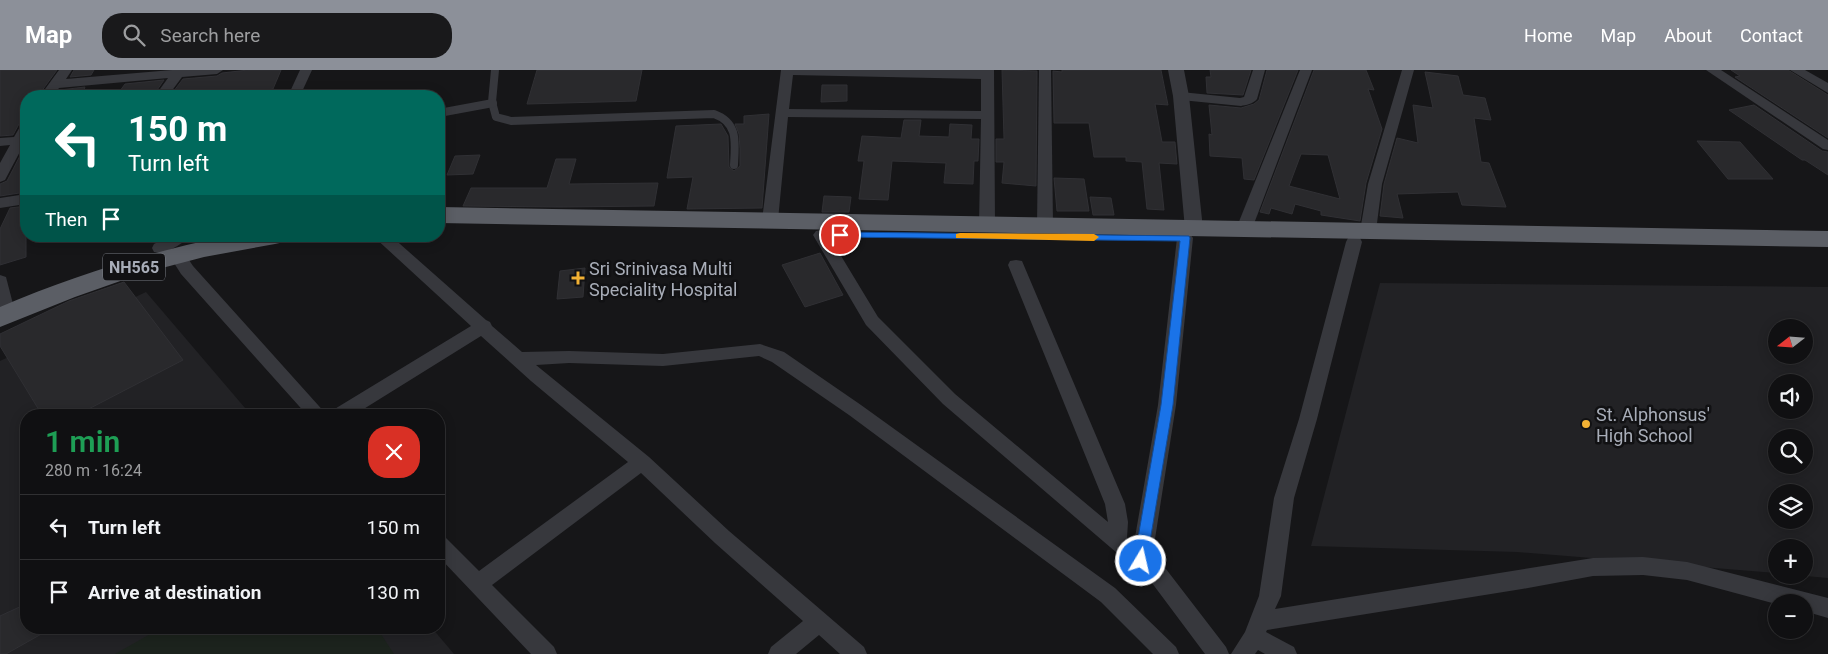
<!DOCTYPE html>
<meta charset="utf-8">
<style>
body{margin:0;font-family:Roboto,sans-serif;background:#19191b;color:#f1f3f6;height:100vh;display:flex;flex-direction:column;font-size:19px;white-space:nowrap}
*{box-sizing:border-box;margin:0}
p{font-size:16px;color:#9c9d9f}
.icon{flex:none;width:28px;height:28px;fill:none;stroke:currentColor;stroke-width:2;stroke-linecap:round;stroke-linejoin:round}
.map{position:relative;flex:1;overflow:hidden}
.drawer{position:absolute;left:20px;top:339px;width:425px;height:225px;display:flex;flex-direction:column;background:#101012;border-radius:20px;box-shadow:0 2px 12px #0003,0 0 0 1px #303032}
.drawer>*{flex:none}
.hud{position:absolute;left:20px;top:20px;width:425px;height:152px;border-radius:20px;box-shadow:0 2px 12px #0003,0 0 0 1px #303032;background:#00695c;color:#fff;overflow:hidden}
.needle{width:32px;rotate:253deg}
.fabs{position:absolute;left:1768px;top:249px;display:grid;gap:10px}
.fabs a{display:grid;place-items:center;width:45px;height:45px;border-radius:50%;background:#101012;box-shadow:0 2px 12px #0003,0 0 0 1px #303032;font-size:25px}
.pin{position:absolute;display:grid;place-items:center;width:42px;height:42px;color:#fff;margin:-21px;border:2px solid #fff;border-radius:50%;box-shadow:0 1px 5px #0007}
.me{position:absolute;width:55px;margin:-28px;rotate:9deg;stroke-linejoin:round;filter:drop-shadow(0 0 4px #0008)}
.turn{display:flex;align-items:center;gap:18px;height:105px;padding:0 25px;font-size:22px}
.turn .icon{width:65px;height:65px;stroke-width:2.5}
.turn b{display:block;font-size:35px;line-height:42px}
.then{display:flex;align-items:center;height:48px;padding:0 25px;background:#0003;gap:10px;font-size:19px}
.round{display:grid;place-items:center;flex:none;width:52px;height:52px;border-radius:20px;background:#19191b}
.head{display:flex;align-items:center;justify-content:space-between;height:85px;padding:0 25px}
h1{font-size:30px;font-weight:600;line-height:38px;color:#1e9e55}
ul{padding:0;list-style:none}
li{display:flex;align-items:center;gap:15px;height:65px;padding:0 25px;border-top:1px solid #303032}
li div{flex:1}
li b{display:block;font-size:19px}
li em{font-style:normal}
header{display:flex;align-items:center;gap:30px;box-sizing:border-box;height:70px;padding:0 25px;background:#8c9099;color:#fff}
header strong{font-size:24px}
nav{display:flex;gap:28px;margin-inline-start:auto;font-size:18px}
.search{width:350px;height:45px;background:#19191b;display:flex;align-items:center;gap:12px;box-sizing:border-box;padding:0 18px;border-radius:20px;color:#9c9d9f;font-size:19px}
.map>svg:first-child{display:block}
.built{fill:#222225;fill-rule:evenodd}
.green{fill:#1c231d}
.building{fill:#29292c;stroke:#303034;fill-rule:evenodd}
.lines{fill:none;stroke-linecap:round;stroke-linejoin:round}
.service{stroke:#37383d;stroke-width:8}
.minor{fill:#37383d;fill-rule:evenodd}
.tertiary{fill:#37383d;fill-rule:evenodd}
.trunk{fill:#5b5e65;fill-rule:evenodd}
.route{fill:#1a73e8;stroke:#114b97}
.slow{fill:#f59e0b}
.poi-dot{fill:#f2b134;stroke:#111113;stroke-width:2}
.labels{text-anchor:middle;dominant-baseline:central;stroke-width:5;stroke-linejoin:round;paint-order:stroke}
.shield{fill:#111113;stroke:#7b7e86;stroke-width:1}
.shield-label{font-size:16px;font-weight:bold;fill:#a8adb8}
.poi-label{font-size:18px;fill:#a8adb8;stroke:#111113;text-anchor:start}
</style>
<header>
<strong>Map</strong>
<div class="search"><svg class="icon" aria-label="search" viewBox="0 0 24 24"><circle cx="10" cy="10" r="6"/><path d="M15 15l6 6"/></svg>Search here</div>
<nav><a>Home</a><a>Map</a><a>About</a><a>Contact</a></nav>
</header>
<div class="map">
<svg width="1828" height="584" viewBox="0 0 1828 584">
<rect width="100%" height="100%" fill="#161618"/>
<g class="built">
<path d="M1380 213 1828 217V508L1795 505H1804V478H1776V503L1517 482 1311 476ZM1776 258H1804V285H1776ZM1776 312H1804V340H1776ZM1776 368H1804V395H1776ZM1776 422H1804V450H1776Z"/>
<polygon points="146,222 251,345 26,345 26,558 432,558 454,584 0,584 0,291"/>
</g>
<polygon class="green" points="161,558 377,558 394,584 115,584"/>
<g class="building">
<polygon points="0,0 57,0 38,26 26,26 26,52 19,54 13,65 0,66"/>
<polygon points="74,0 94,0 91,5 70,7"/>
<polygon points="248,0 281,0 273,19 250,22 248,26 170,26 183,9 217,6 222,3"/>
<polygon points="537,0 642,0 636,31 527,34"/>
<polygon points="1002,0 1037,1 1036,116 1002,113 1004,92 996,92 996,69 1004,69"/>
<polygon points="1062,0 1161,0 1168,35 1155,34 1162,72 1175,72 1177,94 1159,93 1164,140 1147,139 1142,92 1126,91 1126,87 1094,87 1089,53 1054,53 1053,1 1062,2"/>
<polygon points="1210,0 1251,0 1243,25 1207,23 1206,7 1211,7"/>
<polygon points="1267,0 1298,0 1254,110 1244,109 1242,88 1210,86 1209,64 1212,65 1209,35 1241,38 1254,34 1259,30"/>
<path d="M1314 0H1366L1374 20 1368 19 1382 59 1366 113 1360 151 1321 145V141L1295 134 1292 144 1271 138 1269 144 1260 142ZM1301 84 1328 85 1340 129 1289 116Z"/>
<polygon points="1731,0 1788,0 1828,25 1828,68 1735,7 1740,6"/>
<polygon points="1425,2 1458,6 1463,25 1485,28 1491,50 1474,48 1481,92 1489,93 1506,137 1462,135 1458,122 1397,124 1403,148 1380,146 1384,114 1397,68 1418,73 1413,35 1433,38"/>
<polygon points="164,10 155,23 117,25 125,14"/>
<polygon points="822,15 847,15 847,31 821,32"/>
<polygon points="85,17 83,22 77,23 75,26 55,26 60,20"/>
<polygon points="1754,35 1822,81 1828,82 1828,105 1805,90 1802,90 1729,40"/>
<polygon points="769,44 762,138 687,139 693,107 667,108 676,56 721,54 728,66 729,97 734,101 740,96 740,79 739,64 735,54 744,54 744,46"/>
<polygon points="904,50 921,50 919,66 949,67 950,54 972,55 971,69 979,69 978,91 974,91 973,114 944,113 946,93 892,91 888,130 859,129 864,91 858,91 862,66 901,68"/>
<polygon points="1697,71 1740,72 1773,109 1728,109"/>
<polygon points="25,76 26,122 0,126 0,114 7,111"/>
<polygon points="480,85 473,104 447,105 455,86"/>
<polygon points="556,89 576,89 569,114 658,113 654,136 560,137 463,136 471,118 547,118"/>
<polygon points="1054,108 1084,109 1089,141 1057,141"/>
<polygon points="824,126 851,127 849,142 822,142"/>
<polygon points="1090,127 1111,128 1114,145 1093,145"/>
<polygon points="26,136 26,187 0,195 0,159 10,138"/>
<polygon points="820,183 843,225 805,237 782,195"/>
<polygon points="585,198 583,227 557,229 560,201"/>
<polygon points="124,212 183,290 77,345 42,345 0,276 0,264 69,231"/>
<polygon points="26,534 26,558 52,558 6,584 0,584 0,546"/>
</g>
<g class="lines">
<g class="service">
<path d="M495 0 492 32 496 47 511 51 714 44C739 53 735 73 734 95"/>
<polyline points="439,43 493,33"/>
</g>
<g class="minor">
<polygon points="59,0 72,0 66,9 172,0 223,0 217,4 182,7 168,26 155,26 168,8 59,18 53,26 40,26"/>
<polygon points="300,0 312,0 300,26 288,26"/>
<path d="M781 0H994L995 154 992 158H982L979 154 981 49 788 47 778 150 775 153H765L762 150ZM793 5 981 9V41L789 39Z"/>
<polygon points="1039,0 1051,0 1053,155 1050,159 1040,159 1037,155"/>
<path d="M1253 0H1265L1257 29C1253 34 1246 35 1241 36L1181 30 1174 26 1181 22 1240 28 1244 27Z"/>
<polygon points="1300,0 1312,0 1252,159 1249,163 1239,163 1236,159"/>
<polygon points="1402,0 1414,0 1382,114 1376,161 1373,165 1363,165 1360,161 1368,114"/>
<polygon points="1706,0 1721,0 1828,70 1828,80 1823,79"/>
<polygon points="1790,0 1805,0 1828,13 1828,23"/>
<polygon points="26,54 26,74 24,74 5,110 0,112 0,93 10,75 0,76 0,68 14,67 21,55"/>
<polygon points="26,124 26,134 0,138 0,128"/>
<polygon points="821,160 826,161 878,247 955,324 1108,452 1105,434 1008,195 1010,191 1016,190 1022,191 1125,434 1128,452 1127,468 1134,473 1158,335 1177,168 1180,164 1185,163 1190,164 1193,168 1176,335 1152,488 1166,499 1226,577 1229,584 1205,584 1152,513 943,334 866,255 813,165 816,161"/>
<path d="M169 166H190L187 170C178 175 166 185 154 182L152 178 154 174Z"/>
<polygon points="373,166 391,166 486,250 490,252 492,256 522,282 569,281 663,284 760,274 784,282 861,335 1115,518 1176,577 1179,584 1153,584 1101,532 849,345 772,292 759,286 663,296 569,293 536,295 649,387 729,461 864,577 867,584 840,584 819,565 796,584 768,584 771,577 803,551 715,473 641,403 492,515 554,577 557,584 531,584 439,487 439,465 446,468 479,501 628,392 531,311 481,266 354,345 330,345 333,340 471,256"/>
<polygon points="1354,167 1360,168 1362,172 1317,349 1294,428 1281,526 1275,539 1593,488 1643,487 1687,492 1828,528 1828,548 1804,541 1804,532 1776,534 1687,510 1643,505 1593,506 1522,519 1267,560 1266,562 1294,577 1297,584 1265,584 1258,580 1255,584 1231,584 1245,562 1259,526 1274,428 1299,349 1346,172 1348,168"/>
<polygon points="177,180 183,181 193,196 327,345 307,345 181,204 169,185 171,181"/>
<polygon points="0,205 6,207 13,234 11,238 5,240 0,238"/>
</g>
<polygon class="tertiary" points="1168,0 1184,0 1189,26 1203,159 1201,163 1194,165 1187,163 1185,159 1173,26"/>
<g class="trunk">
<polygon points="439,137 1828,161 1828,177 439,153"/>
<path d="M227 166H287L284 172 275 174 204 187 143 203 75 227 0 257V237C73 206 149 182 227 166Z"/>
</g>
</g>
<polygon class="route" points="840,162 1189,166 1190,168 1173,335 1146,495 1141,497 1136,495 1134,491 1161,335 1180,171 837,167 835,165"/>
<polygon class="slow" points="960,163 1094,164 1099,167 1094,171 956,168 956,164"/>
<g class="poi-dot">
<path d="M575.5 200.5h5v5h5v5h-5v5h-5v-5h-5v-5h5z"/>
<circle cx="1586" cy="354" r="5"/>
</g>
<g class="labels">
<rect class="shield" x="103" y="183.5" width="62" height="27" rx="4"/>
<g class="shield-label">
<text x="134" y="197">NH565</text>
</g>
<g class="poi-label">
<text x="589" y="198">Sri Srinivasa Multi<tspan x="589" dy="21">Speciality Hospital</tspan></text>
<text x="1596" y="344">St. Alphonsus'<tspan x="1596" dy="21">High School</tspan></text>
</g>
</g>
</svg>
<div class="fabs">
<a><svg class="needle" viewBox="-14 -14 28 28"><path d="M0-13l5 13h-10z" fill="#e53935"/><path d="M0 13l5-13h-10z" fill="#9c9d9f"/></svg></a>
<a><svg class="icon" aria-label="sound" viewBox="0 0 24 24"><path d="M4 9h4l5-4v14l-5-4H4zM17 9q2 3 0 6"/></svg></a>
<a><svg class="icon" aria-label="search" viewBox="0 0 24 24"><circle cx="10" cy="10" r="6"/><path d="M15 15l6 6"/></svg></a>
<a><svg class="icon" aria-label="layers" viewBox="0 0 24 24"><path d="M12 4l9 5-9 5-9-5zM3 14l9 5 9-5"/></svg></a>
<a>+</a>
<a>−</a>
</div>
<div class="pin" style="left:840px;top:165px;background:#d93025"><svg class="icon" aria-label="arrive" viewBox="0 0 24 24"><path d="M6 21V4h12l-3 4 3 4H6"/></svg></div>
<svg class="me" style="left:1141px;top:491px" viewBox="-20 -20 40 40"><circle r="17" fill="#1a73e8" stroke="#fff" stroke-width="3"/><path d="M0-11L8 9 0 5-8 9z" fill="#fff"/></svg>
<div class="hud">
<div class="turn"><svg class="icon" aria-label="left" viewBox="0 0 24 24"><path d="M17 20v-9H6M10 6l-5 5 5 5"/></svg><div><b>150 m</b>Turn left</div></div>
<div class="then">Then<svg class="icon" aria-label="arrive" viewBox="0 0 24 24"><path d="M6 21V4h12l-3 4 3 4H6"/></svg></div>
</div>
<section class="drawer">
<div class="head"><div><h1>1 min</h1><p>280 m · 16:24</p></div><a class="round" style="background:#d93025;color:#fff"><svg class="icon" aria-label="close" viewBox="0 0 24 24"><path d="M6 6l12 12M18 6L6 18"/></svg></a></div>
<ul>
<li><svg class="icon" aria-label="left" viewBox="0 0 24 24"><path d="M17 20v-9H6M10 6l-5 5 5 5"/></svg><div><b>Turn left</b></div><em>150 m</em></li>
<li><svg class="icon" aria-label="arrive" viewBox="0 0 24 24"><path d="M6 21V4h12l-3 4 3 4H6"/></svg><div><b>Arrive at destination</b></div><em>130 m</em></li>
</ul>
</section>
</div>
